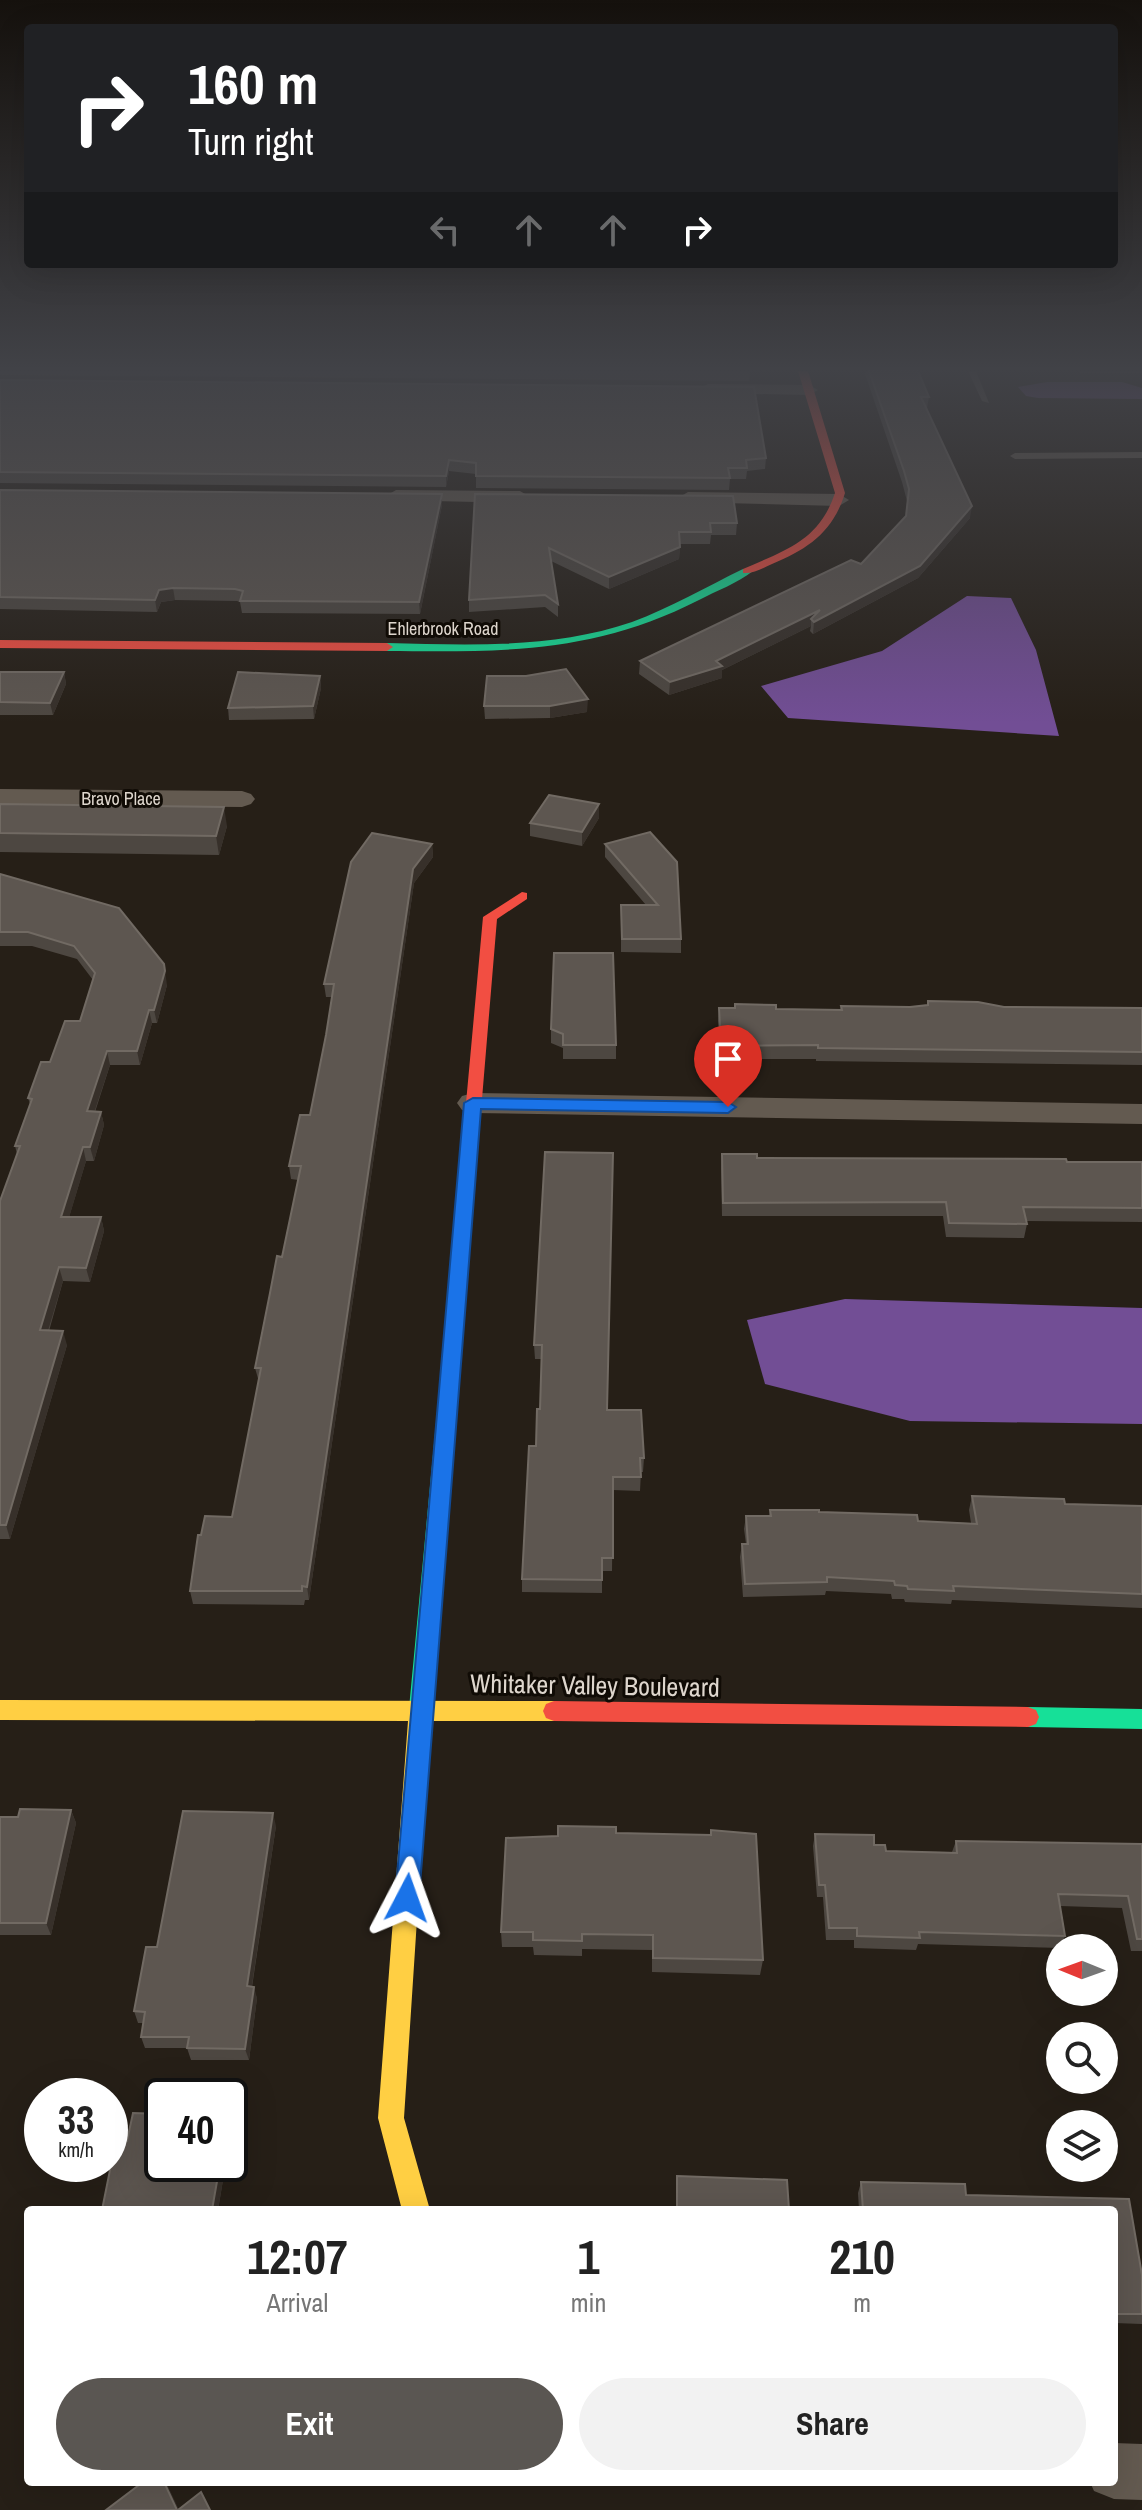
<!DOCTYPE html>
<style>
body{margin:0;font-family:"Archivo Narrow",sans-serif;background:#f2f2f2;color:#222;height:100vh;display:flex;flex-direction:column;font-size:30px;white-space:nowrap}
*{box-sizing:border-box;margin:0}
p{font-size:26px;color:#767676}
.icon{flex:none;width:44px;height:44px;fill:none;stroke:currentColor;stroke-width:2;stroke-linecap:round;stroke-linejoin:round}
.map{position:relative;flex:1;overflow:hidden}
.side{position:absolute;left:24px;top:2206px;width:1094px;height:280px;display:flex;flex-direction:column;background:#fff;border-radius:8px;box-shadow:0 8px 32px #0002}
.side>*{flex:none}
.guide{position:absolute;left:24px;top:24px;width:1094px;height:244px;border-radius:8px;box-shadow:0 8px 32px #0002;background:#202124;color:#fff;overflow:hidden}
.needle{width:52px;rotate:271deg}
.fabs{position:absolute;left:1046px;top:1934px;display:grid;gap:16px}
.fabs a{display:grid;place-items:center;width:72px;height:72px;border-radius:50%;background:#fff;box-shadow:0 8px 32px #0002;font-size:40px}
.speed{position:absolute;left:24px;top:2078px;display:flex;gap:16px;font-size:40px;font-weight:700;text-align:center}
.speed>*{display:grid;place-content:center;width:104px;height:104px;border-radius:50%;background:#fff;box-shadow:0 8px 32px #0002;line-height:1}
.speed small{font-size:20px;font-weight:400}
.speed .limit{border:4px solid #111;border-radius:12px;background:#fff;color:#111}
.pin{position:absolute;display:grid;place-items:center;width:68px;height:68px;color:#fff;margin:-82px -34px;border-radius:50% 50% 50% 0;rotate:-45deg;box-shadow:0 0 8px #0007}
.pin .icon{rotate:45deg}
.me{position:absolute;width:88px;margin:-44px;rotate:4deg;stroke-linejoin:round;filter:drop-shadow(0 0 6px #0008)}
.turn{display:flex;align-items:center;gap:28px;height:168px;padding:0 32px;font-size:36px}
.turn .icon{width:104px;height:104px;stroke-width:2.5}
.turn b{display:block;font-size:56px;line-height:68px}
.lanes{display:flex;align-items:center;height:76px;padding:0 32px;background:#0003;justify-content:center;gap:40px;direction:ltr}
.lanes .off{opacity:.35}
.eta{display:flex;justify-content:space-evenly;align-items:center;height:136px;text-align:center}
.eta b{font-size:48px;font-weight:700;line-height:56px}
.button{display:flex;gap:16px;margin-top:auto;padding:16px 32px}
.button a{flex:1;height:92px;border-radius:48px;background:#5a5652;color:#fff;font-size:32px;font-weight:700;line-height:92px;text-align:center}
.button a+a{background:#f2f2f2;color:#222}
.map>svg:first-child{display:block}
.water{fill:#724e95}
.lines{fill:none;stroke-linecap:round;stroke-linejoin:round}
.lane{fill:#635a50;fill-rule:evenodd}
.street{fill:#635a50;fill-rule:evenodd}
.fast{fill:#16e098;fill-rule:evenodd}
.slow{fill:#ffcf43;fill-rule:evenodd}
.jam{fill:#f24e42;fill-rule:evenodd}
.wall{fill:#4d4741}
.shaded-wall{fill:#37302a}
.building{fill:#5d5650;stroke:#716a63;stroke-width:2}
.route{fill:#1a73e8;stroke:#114b97;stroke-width:2}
.labels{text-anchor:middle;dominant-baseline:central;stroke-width:6;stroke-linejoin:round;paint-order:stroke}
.far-street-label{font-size:18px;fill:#ded6cd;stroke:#100b05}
.near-street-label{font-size:26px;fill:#ded6cd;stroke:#100b05}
</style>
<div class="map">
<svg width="1142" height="2510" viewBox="0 0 1142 2510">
<rect width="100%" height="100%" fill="#261f17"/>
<g class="water">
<polygon points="1047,382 1122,382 1142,388 1142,399 1038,398 1026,396 1018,387"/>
<polygon points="967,596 1011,598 1036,650 1059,736 788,718 761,686 882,651"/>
<polygon points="845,1299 1142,1308 1142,1424 910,1421 765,1384 747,1320"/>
</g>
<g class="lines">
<g class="lane">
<polygon points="968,371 976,371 989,403 982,401"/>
<polygon points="1142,452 1142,458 1015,459 1010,456 1015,453"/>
</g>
<g class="street">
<polygon points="708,384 809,385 818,390 809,395 702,393 699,389"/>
<polygon points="396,490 520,491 530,497 520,503 389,500 386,496"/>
<polygon points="688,492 839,494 849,500 839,506 681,502 678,498"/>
<polygon points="0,789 242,791 251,794 255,799 251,804 242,807 0,805"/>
<polygon points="473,1093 1142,1104 1142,1124 473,1113 462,1110 457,1103 462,1096"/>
<polygon points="1114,2443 1142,2444 1142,2500 1114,2499 1094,2491 1090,2482 1114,2482"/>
</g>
<g class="fast">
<path d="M743 569 753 571C738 583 716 591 699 600 593 654 502 652 387 651L381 647 387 643C469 645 553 649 632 622 670 608 706 587 743 569Z"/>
<polygon points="470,1141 478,1147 430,1719 427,1726 419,1729 411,1726 408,1719 462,1147"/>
<polygon points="1028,1707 1142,1709 1142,1729 1028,1727 1020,1724 1017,1717 1020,1710"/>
</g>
<polygon class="slow" points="0,1700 554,1701 562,1704 565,1711 562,1718 554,1721 430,1721 404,2118 430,2210 402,2210 378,2118 408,1721 0,1720"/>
<g class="jam">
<path d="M798 371H808L845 493C833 532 808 549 772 564 763 568 753 574 743 573V569C786 550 819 541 835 493Z"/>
<polygon points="0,640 387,643 393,647 387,651 0,648"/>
<polygon points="522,892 527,893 527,899 497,919 478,1147 470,1153 462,1147 483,917"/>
<polygon points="554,1701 1028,1707 1036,1710 1039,1717 1036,1724 1028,1727 554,1721 546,1718 543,1711 546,1704"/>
</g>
</g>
<g class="wall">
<polygon points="0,371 750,371 749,381 0,375"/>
<polygon points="864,371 918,371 929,397 927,408 926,408 970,518 918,578 813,634 810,631 811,626 722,670 722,678 669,695 639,674 640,661 861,564 906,516 907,501 902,482"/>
<polygon points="1079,371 1142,371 1142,373 1080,373"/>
<polygon points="0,380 766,458 765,469 747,471 746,479 730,479 729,490 476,488 476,474 449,471 446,487 0,483"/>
<polygon points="0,490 442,494 442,505 420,614 242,613 240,602 237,601 175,600 161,602 157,612 0,609"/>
<polygon points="475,494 737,523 736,535 711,535 710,544 680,544 679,559 609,589 551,561 558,604 558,617 545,607 469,612 469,600"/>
<polygon points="0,672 64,672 66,684 53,715 0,715"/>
<polygon points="320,676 321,688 314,719 229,720 228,708"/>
<polygon points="487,676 587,712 550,718 485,719 484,706"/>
<polygon points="0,804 227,826 219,855 0,852"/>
<polygon points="599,818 582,846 530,836 530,823"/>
<polygon points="650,832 681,939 681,953 621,952 621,905 646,905 605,857 605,844"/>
<polygon points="432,844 433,857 414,883 309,1600 305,1600 304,1605 193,1604 190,1591 201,1535 232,1517 259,1382 255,1368 282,1257 298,1180 291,1179 289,1166 310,1115 326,1035 332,997 326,997 324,984"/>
<polygon points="0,874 167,985 157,1023 152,1023 140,1065 110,1065 95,1112 101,1112 104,1125 94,1161 86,1161 69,1217 101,1217 104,1231 90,1282 63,1281 49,1331 67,1345 10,1539 0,1539 0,1201 17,1154 15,1146 30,1104 28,1098 50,1062 80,1021 93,980 77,959 32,946 0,946"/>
<polygon points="928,1001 1004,1007 1142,1008 1142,1065 816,1061 816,1059 720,1059 718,1021 719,1008 840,1010 841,1006 910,1007 927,1005"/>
<polygon points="551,1029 616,1045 616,1059 563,1059 563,1048 551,1043"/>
<polygon points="545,1152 607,1410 644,1458 643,1472 641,1472 640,1491 613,1490 612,1571 602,1571 602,1593 522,1592 522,1579 540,1409 542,1359 535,1359 534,1345"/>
<polygon points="722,1154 757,1158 1142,1162 1142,1222 1027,1221 1027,1224 1024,1238 946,1237 943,1216 722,1216 721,1168"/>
<polygon points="972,1496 1065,1504 1142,1506 1142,1608 952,1600 951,1604 905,1602 904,1599 892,1599 891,1594 826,1591 825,1595 743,1597 740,1557 742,1544 746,1544 744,1529 746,1516 769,1516 770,1510 819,1512 918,1521 971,1523 969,1510"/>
<polygon points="71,1810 76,1823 51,1935 0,1935 0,1817 18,1817"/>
<polygon points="276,1826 252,1987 257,1998 249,2060 191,2060 187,2048 145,2048 141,2037 143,2023 138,2023 134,2011 157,1947"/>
<polygon points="711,1830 763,1960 760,1975 652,1972 652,1950 582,1949 582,1956 534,1955 533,1947 502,1947 501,1932 558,1836 616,1833 710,1835"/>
<polygon points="815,1834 874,1845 886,1851 952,1852 956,1841 1142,1844 1142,1951 1131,1951 1122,1908 1060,1906 1065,1936 1060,1948 918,1944 916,1950 854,1948 854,1940 826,1940 823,1897 817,1897 813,1846"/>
<polygon points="162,2164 230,2164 227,2180 223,2180 218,2210 102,2210"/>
<polygon points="861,2182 965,2184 966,2195 1129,2199 1142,2275 1142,2324 1114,2323 1114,2210 859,2210 858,2193"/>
</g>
<g class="shaded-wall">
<polygon points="449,460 449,471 446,487 446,476"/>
<polygon points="442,494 442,505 420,614 419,602"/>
<polygon points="972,506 970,518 918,578 813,634 814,622 811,619 811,626 722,670 722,678 669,695 670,682 716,661 820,610"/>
<polygon points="680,547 679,559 609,589 609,577"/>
<polygon points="173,588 175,600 161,602 157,612 155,600 159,590"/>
<polygon points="64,672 66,684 53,715 50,703"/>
<polygon points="320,676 321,688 314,719 313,706"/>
<polygon points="588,699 587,712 550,718 550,706"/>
<polygon points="599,804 599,818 582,846 582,832"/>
<polygon points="224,807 227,826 219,855 216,836"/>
<polygon points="432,844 433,857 414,883 309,1600 307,1587 413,869"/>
<polygon points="164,964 167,985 157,1023 154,1010"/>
<polygon points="149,1010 152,1023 140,1065 137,1051"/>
<polygon points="107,1051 110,1065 90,1125 87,1111"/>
<polygon points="101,1112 104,1125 94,1161 90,1147"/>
<polygon points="83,1147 86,1161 65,1231 61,1217"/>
<polygon points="101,1217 104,1231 90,1282 86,1268"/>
<polygon points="59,1267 63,1281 44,1344 40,1330"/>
<polygon points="63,1331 67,1345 10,1539 6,1525"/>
<polygon points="71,1810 76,1823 51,1935 46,1923"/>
<polygon points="273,1813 276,1826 250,1998 247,1986"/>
<polygon points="254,1987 257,1998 249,2060 245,2049"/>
<polygon points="233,2107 237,2118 230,2162 230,2127"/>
<polygon points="224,2164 230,2164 227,2180 223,2170"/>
<polygon points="219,2170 223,2180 218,2210 212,2210"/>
<polygon points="164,2482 166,2482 179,2510 177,2510"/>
</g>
<g class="building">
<polygon points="869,371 918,371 929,397 921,397 972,506 920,566 814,622 811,619 820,610 716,661 722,666 670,682 640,661 851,560 861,564 906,516 909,489 904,471"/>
<polygon points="0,380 754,387 766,458 746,460 747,468 728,468 730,478 476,476 476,463 449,460 446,476 0,472"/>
<polygon points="0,490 442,494 419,602 240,601 243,591 235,589 173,588 159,590 155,600 0,597"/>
<polygon points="475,494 733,496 737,523 710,523 711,532 679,532 680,547 609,577 549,548 558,604 545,595 469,600"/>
<polygon points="566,669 588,699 550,706 484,706 487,676 526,676"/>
<polygon points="0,672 64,672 50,703 0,702"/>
<polygon points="238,672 320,676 313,706 228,708"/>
<polygon points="549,795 599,804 582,832 530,823"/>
<polygon points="0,804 224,807 216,836 0,833"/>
<polygon points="650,832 677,862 681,939 622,939 621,905 658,905 605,844"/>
<polygon points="372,833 432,844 413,869 307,1587 302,1586 302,1591 190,1591 198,1535 201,1535 205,1516 232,1517 261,1368 255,1368 270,1293 277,1256 282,1257 301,1166 289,1166 300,1115 310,1115 326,1035 334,984 324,984 351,862"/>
<polygon points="0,874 119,908 164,964 165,971 154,1010 149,1010 137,1051 107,1051 87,1111 101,1112 90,1147 83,1147 61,1217 101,1217 86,1268 59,1267 40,1330 63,1331 6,1525 0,1525 0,1201 20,1146 15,1146 32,1099 28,1098 41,1062 50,1062 65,1021 80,1021 95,973 74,946 28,932 0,932"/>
<polygon points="554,953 613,953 616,1045 563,1045 563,1034 551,1029"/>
<polygon points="928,1001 978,1002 1004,1007 1142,1008 1142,1052 818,1048 818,1045 721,1046 719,1008 735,1008 735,1004 776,1005 776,1009 842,1010 841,1006 910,1007 928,1005"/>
<polygon points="545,1152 613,1153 607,1410 641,1410 644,1458 640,1458 641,1477 613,1477 613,1558 602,1558 602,1580 522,1579 529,1446 536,1446 537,1409 540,1409 542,1345 534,1345"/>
<polygon points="722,1154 757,1154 757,1158 1066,1159 1067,1162 1142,1162 1142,1208 1023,1207 1027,1224 949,1223 946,1202 723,1203"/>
<polygon points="972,1496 1064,1499 1065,1504 1142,1506 1142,1594 953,1586 954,1591 908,1589 907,1586 895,1585 894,1581 827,1577 827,1582 745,1584 742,1544 748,1544 746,1516 771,1516 770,1510 819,1510 819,1512 917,1515 918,1521 977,1524"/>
<polygon points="20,1809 71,1810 46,1923 0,1923 0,1817 18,1817"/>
<polygon points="183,1811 273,1813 247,1986 254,1987 245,2049 187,2048 189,2037 141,2037 145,2012 134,2011 146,1947 157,1947"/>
<polygon points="558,1826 616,1827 616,1833 711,1835 711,1830 756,1834 763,1960 653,1958 653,1935 582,1934 582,1941 533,1940 533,1932 501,1932 506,1838 558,1836"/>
<polygon points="815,1834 874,1835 874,1845 885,1845 886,1851 957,1853 956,1841 1142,1844 1142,1939 1137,1939 1128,1896 1058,1894 1065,1936 919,1932 920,1938 857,1936 857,1928 829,1928 825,1885 819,1885"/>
<polygon points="230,2107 233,2107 230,2127"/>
<polygon points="133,2113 162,2114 162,2164 224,2164 223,2170 219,2170 212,2210 102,2210 116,2140 127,2141"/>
<polygon points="677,2176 787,2180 789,2210 677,2210"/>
<polygon points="861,2182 965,2184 966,2195 1129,2199 1142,2275 1142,2314 1114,2314 1114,2210 863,2210"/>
<polygon points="143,2482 164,2482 177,2510 106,2510"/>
<polygon points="201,2492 210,2510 178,2510"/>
</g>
<linearGradient id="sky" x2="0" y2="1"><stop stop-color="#15110d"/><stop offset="0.51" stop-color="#414247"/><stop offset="1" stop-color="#414247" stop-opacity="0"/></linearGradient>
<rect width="1142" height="723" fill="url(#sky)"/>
<polygon class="route" points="473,1098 728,1102 736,1107 728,1113 481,1109 419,1898 415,1906 407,1910 398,1906 395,1898 464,1103"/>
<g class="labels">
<g class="far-street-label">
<text x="443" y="628">Ehlerbrook Road</text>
<text x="121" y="798">Bravo Place</text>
</g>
<g class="near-street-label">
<text transform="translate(595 1685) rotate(1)">Whitaker Valley Boulevard</text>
</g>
</g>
</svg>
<div class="fabs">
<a><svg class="needle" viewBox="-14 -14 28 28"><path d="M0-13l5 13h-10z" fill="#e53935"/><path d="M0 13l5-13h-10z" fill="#767676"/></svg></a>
<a><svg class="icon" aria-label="search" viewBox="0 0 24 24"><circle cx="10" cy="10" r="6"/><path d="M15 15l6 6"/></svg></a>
<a><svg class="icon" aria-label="layers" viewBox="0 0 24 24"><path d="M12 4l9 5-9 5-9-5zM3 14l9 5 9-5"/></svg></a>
</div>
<div class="speed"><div>33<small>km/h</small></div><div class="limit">40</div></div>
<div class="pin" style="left:728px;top:1107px;background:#d93025"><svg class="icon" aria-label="arrive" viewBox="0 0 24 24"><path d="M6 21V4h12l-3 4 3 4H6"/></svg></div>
<svg class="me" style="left:407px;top:1898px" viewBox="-20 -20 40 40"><path d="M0-17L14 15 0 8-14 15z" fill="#1a73e8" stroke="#fff" stroke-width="4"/></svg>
<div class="guide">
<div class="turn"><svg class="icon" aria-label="right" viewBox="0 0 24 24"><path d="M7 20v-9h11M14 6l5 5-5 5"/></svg><div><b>160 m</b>Turn right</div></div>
<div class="lanes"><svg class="icon off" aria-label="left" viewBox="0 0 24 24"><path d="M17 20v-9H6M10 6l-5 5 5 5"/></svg><svg class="icon off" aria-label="ahead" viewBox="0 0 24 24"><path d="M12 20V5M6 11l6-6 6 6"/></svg><svg class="icon off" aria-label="ahead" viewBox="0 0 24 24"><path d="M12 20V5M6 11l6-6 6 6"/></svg><svg class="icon" aria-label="right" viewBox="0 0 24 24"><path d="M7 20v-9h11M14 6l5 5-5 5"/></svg></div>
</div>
<section class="side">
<div class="eta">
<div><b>12:07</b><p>Arrival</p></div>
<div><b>1</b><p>min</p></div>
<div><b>210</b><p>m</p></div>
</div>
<div class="button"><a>Exit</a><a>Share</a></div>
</section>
</div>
